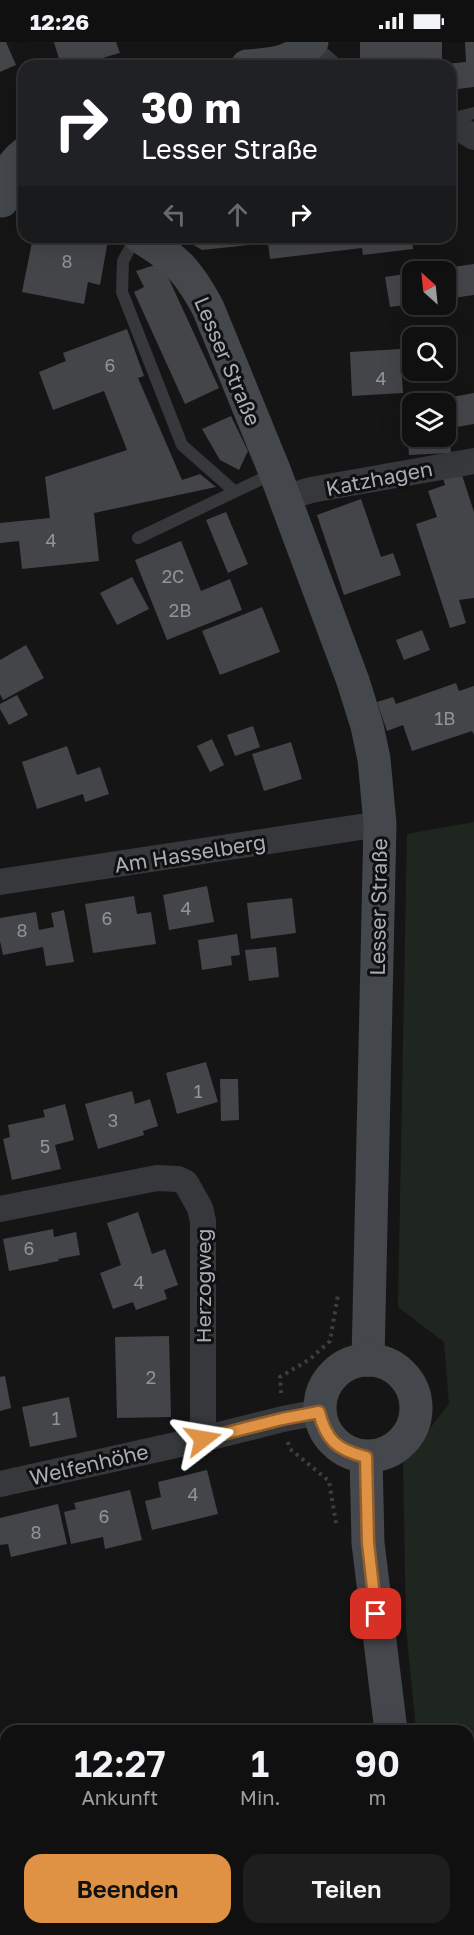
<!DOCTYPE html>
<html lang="de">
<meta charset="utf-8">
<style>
body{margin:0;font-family:"Golos Text",sans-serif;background:#1e1e1e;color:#f1f3f6;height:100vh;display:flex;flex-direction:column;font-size:22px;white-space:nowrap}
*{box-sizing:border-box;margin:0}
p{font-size:20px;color:#9c9d9f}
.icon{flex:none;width:33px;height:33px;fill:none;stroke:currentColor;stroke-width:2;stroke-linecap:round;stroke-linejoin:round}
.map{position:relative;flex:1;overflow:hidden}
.drawer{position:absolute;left:0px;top:1683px;width:474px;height:210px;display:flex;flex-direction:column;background:#101010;border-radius:18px 18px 0 0;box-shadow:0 6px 24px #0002,0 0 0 2px #303030}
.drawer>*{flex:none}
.guide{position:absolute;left:18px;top:18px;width:438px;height:183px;border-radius:18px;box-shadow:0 6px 24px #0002,0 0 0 2px #303030;background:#202124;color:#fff;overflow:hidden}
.needle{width:39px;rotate:333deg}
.buttons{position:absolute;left:402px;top:219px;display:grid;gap:12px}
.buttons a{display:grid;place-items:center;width:54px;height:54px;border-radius:12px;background:#101010;box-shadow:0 6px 24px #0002,0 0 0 2px #303030;font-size:30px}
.pin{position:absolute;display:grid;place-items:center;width:51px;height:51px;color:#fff;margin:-26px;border-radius:12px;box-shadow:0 3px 9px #0006}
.me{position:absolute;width:66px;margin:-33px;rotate:76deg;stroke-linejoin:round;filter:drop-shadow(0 0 4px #0008)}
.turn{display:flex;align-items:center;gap:21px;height:126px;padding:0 24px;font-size:27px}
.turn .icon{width:78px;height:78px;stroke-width:2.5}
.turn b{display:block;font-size:42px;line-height:51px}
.lanes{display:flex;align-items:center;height:57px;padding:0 24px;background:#0003;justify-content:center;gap:30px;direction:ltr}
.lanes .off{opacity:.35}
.eta{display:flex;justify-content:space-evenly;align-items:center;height:102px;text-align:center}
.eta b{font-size:36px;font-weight:600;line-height:42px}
.button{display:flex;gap:12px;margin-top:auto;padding:12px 24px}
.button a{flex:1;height:69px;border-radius:18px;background:#df9244;color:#111;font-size:24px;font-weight:600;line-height:69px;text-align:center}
.button a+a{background:#1e1e1e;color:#f1f3f6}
.status{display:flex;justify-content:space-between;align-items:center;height:42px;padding:0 30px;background:#101010;direction:ltr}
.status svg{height:16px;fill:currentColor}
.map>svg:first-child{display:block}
.green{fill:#1f261f}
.building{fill:#444549;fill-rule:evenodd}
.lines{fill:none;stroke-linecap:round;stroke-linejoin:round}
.path{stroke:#3c3f42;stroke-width:4;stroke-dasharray:3 4.5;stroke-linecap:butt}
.lane{stroke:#36383b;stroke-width:12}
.street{stroke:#36383b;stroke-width:26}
.secondary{stroke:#44474b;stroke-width:33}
.route-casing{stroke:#915f2c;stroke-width:15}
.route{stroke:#df9244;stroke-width:10}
.labels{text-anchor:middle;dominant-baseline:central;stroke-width:6;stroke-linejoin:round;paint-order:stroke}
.number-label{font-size:18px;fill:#8f949a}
.street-label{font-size:21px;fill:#a8aeb5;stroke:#101011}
</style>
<div class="status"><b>12:26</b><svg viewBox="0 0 49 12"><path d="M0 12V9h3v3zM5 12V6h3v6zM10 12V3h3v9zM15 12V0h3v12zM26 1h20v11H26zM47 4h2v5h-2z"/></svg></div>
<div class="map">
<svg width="474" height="1893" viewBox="0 0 474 1893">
<rect width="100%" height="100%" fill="#151516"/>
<polygon class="green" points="474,780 474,1893 437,1893 437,1887 468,1887 468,1689 416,1689 406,1585 403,1421 449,1362 444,1300 398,1265 407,792"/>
<g class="building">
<polygon points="0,0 6,0 16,23 0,30"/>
<polygon points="54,0 116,0 120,11 74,24 61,24"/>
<rect x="360" y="0" width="82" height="24"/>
<polygon points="465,0 474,0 474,45 450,48 450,24 445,24 445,22 466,20"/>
<polygon points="33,195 93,195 108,198 100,243 88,240 84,262 22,250"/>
<polygon points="180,195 412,195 413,207 363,213 362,206 270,217 268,201 202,208"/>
<polygon points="474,222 474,253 446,257 446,230 431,228"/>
<polygon points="155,223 168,235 219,346 185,362 134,250 144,245 136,229"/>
<polygon points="412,231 412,262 390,265 385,235"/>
<polygon points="127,287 144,334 138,336 182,438 200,432 216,445 94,471 99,519 22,527 19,499 0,501 0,481 50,476 45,435 127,408 104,349 53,368 39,330 66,319 63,311"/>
<polygon points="400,307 403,351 352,354 350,310"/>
<path d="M446 349 451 411 409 413 405 352ZM412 362H446V394H412Z"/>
<polygon points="474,351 474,382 457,385 452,355"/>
<polygon points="231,374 248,409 239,428 220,418 202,387"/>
<polygon points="460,427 474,470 474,556 459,558 466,581 450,586 416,482 437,475 428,449 445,443 442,433"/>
<polygon points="361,457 381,515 393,511 401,533 344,553 317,473"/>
<polygon points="226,470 248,522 228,531 206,478"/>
<polygon points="181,499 201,549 230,537 242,568 167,598 135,518"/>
<polygon points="132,535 149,567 117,583 100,551"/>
<polygon points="262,565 280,610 220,633 202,589"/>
<polygon points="422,588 430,608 404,618 396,598"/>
<polygon points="26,603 44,636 3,658 0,652 0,618"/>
<polygon points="456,641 459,649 474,644 474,693 472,689 412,709 403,683 387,689 377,660 393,655 396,662"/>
<polygon points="17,653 28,673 9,683 0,667 0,662"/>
<polygon points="253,684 260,705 235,714 227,693"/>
<polygon points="212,697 224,723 210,730 197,704"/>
<polygon points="291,700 302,737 264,749 252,712"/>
<polygon points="67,704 77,733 100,725 109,752 85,760 83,752 37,767 22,720"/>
<polygon points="207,844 214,880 169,888 163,853"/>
<polygon points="134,854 137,872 151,870 156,902 93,911 85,862"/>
<polygon points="292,856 296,891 251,897 247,861"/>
<polygon points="64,868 74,920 46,924 43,905 3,913 0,899 0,876 36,870 39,888 54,885 51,871"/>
<polygon points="237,892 240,913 231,914 232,923 202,928 198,898"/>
<polygon points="276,905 279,935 249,939 245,908"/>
<polygon points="206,1020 218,1060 177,1072 166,1031"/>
<polygon points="220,1037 238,1037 239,1078 221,1079"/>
<polygon points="132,1049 135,1062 150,1057 158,1084 143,1089 144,1093 98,1107 85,1062"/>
<polygon points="65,1062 74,1098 55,1103 61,1127 12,1138 3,1097 10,1095 8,1083 45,1075 43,1068"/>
<polygon points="138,1170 152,1212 165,1207 178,1243 164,1248 167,1257 136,1268 133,1260 113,1267 100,1231 121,1223 107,1181"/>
<polygon points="53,1187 54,1195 76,1190 80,1213 58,1217 59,1219 9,1229 3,1197"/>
<polygon points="169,1294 171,1375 117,1376 115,1295"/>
<polygon points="5,1334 11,1366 0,1369 0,1335"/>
<polygon points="69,1355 77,1395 30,1405 22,1365"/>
<polygon points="207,1428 218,1472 152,1488 145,1459 161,1455 158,1440"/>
<polygon points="130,1448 142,1498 105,1507 103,1495 71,1502 64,1470 76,1467 74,1461"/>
<polygon points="58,1462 67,1502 11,1515 8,1502 0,1503 0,1476"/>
</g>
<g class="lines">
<g class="path">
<polyline points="281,1351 280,1335 310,1317 330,1299 338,1253"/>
<polyline points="288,1400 290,1407 329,1439 336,1481"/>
</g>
<g class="lane">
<polyline points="450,77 474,71"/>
<polyline points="136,195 123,219 122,250 182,403 234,449"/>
<polyline points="138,496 274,431"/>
</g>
<g class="street">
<polyline points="307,6 328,24"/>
<polyline points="450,81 474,95"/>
<polyline points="285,456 311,448 474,419"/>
<polyline points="0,840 380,782"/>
<polyline points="0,1167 157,1136 178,1137 186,1141 200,1166 203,1179 203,1397"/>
<polyline points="0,1442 203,1397 283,1377 319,1370"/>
</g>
<g class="secondary">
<path d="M247 24C275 22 292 21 312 0"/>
<path d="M2 159C4 141 8 124 24 112"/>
<path d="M140 195C177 218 187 227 208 266L275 430 353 639 367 684 374 717 380 782 368 1318"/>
<circle cx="368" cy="1366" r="48"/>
<polyline points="366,1415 368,1501 391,1689"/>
<polyline points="414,1887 415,1893"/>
</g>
</g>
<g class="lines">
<g class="route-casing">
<path id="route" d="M203 1397 282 1377 319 1370C326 1398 337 1408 366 1415L368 1501 376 1572"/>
</g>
<use href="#route" class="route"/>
</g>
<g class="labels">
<g class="number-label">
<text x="67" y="219">8</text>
<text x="110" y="323">6</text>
<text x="381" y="336">4</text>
<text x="51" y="498">4</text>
<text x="173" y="534">2C</text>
<text x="180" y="568">2B</text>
<text x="445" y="676">1B</text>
<text x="186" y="866">4</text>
<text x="107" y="876">6</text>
<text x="22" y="888">8</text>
<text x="198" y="1049">1</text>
<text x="113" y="1078">3</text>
<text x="45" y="1104">5</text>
<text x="29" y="1206">6</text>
<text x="139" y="1240">4</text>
<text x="151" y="1335">2</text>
<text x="56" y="1376">1</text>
<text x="193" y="1452">4</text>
<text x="104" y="1474">6</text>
<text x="36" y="1490">8</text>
</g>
<g class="street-label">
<text transform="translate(228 319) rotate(67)">Lesser Straße</text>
<text transform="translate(379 436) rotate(-11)">Katzhagen</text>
<text transform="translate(190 811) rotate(-9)">Am Hasselberg</text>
<text transform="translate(378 865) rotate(-89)">Lesser Straße</text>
<text transform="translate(203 1244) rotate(-90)">Herzogweg</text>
<text transform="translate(89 1422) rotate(-13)">Welfenhöhe</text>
</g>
</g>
</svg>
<div class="buttons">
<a><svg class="needle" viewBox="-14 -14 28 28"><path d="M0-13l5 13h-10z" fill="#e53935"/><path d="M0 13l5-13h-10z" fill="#9c9d9f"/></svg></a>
<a><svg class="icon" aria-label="search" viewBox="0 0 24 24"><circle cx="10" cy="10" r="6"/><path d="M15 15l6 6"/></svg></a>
<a><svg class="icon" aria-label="layers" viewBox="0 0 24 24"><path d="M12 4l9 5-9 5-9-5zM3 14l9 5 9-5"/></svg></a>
</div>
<div class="pin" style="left:376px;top:1572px;background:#d93025"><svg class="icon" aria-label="arrive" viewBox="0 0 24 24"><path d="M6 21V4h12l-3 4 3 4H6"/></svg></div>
<svg class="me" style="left:203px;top:1397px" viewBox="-20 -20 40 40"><path d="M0-17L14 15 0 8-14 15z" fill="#df9244" stroke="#fff" stroke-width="4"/></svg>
<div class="guide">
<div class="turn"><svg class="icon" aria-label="right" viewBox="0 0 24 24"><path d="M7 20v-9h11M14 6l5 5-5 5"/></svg><div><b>30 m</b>Lesser Straße</div></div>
<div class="lanes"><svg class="icon off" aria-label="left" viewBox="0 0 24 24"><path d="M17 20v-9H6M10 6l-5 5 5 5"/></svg><svg class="icon off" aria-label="ahead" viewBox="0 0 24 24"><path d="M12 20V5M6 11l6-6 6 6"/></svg><svg class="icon" aria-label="right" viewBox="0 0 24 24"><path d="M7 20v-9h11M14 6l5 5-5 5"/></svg></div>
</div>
<section class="drawer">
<div class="eta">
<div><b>12:27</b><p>Ankunft</p></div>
<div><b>1</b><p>Min.</p></div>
<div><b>90</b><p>m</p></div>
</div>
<div class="button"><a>Beenden</a><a>Teilen</a></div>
</section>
</div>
